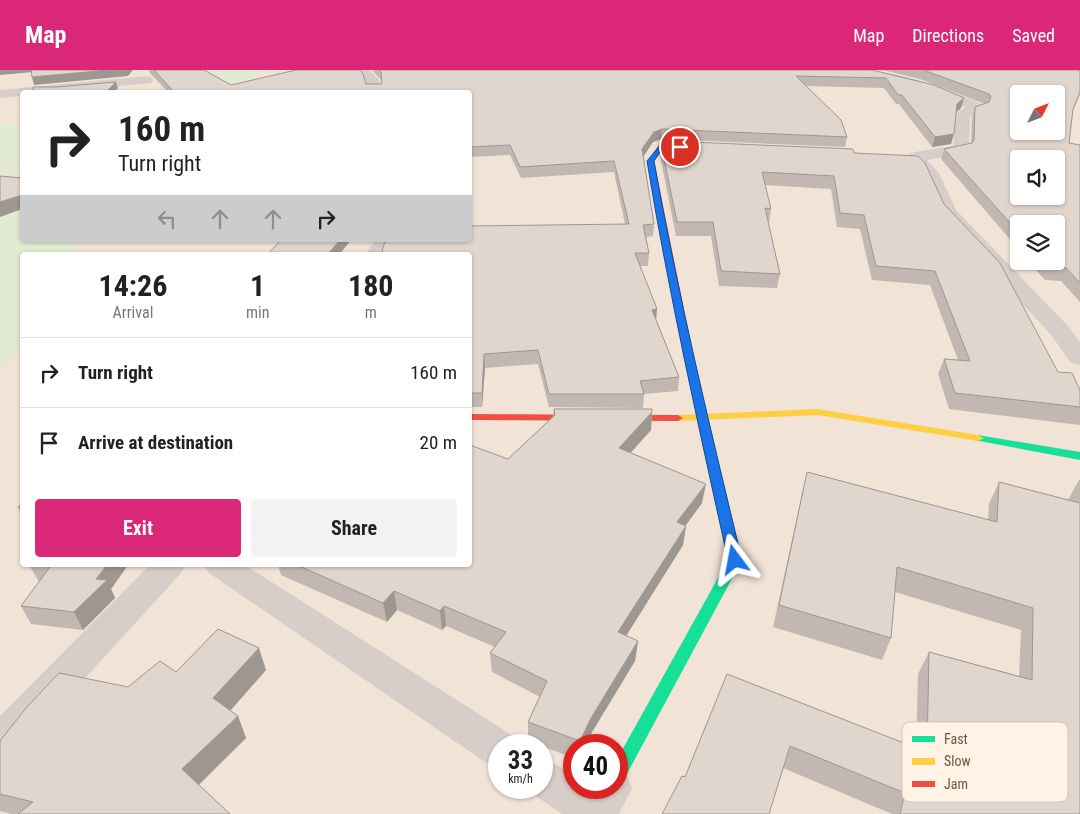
<!DOCTYPE html>
<style>
body{margin:0;font-family:"Roboto Condensed",sans-serif;background:#f2f2f2;color:#222;height:100vh;display:flex;flex-direction:column;font-size:19px;white-space:nowrap}
*{box-sizing:border-box;margin:0}
p{font-size:16px;color:#767676}
.icon{flex:none;width:28px;height:28px;fill:none;stroke:currentColor;stroke-width:2;stroke-linecap:round;stroke-linejoin:round}
.map{position:relative;flex:1;overflow:hidden}
.details{position:absolute;left:20px;top:182px;width:452px;height:315px;display:flex;flex-direction:column;background:#fff;border-radius:5px;box-shadow:0 1px 4px #0004}
.details>*{flex:none}
.top-card{position:absolute;left:20px;top:20px;width:452px;height:152px;border-radius:5px;box-shadow:0 1px 4px #0004;background:#fff;color:#222;overflow:hidden}
.needle{width:32px;rotate:48deg}
.tools{position:absolute;left:1010px;top:15px;display:grid;gap:10px}
.tools a{display:grid;place-items:center;width:55px;height:55px;border-radius:5px;background:#fff;box-shadow:0 1px 4px #0004;font-size:25px}
.speed{position:absolute;left:488px;top:664px;display:flex;gap:10px;font-size:25px;font-weight:700;text-align:center}
.speed>*{display:grid;place-content:center;width:65px;height:65px;border-radius:50%;background:#fff;box-shadow:0 1px 4px #0004;line-height:1}
.speed small{font-size:12px;font-weight:400}
.speed .limit{border:8px solid #d22;background:#fff;color:#111}
.pin{position:absolute;display:grid;place-items:center;width:42px;height:42px;color:#fff;margin:-21px;border:2px solid #fff;border-radius:50%;box-shadow:0 1px 5px #0007}
.me{position:absolute;width:55px;margin:-28px;rotate:347deg;stroke-linejoin:round;filter:drop-shadow(0 0 4px #0008)}
.turn{display:flex;align-items:center;gap:18px;height:105px;padding:0 15px;font-size:22px}
.turn .icon{width:65px;height:65px;stroke-width:2.5}
.turn b{display:block;font-size:35px;line-height:42px}
.lanes{display:flex;align-items:center;height:48px;padding:0 15px;background:#0003;justify-content:center;gap:25px;direction:ltr}
.lanes .off{opacity:.35}
.eta{display:flex;justify-content:space-evenly;align-items:center;height:85px;text-align:center}
.eta b{font-size:30px;font-weight:700;line-height:35px}
.cta{display:flex;gap:10px;margin-top:auto;padding:10px 15px}
.cta a{flex:1;height:58px;border-radius:5px;background:#db2777;color:#fff;font-size:20px;font-weight:700;line-height:58px;text-align:center}
.cta a+a{background:#f2f2f2;color:#222}
ul{padding:0;list-style:none}
li{display:flex;align-items:center;gap:15px;height:70px;padding:0 15px;border-top:1px solid #e0e0e0}
li div{flex:1}
li b{display:block;font-size:19px}
li em{font-style:normal}
header{display:flex;align-items:center;gap:30px;box-sizing:border-box;height:70px;padding:0 25px;background:#db2777;color:#fff}
header strong{font-size:24px}
nav{display:flex;gap:28px;margin-inline-start:auto;font-size:18px}
.map>svg:first-child{display:block}
.residential{fill:#f1e3d6;fill-rule:evenodd}
.green{fill:#e2ebd1}
.lines{fill:none;stroke-linecap:round;stroke-linejoin:round}
.street{fill:#d7cdc9;fill-rule:evenodd}
.fast{fill:#16e098;fill-rule:evenodd}
.slow{fill:#ffcf43;fill-rule:evenodd}
.jam{fill:#f24e42;fill-rule:evenodd}
.wall{fill:#c2b8b1}
.shaded-wall{fill:#9e9690}
.building{fill:#e1d6ce;stroke:#9e9690;fill-rule:evenodd}
.route{fill:#1a73e8;stroke:#114b97}
.key{fill:#fff3e6;stroke:#d4c3b7;stroke-width:1}
.key-label{font-size:14px;fill:#715448}
</style>
<header>
<strong>Map</strong>
<nav><a>Map</a><a>Directions</a><a>Saved</a></nav>
</header>
<div class="map">
<svg width="1080" height="744" viewBox="0 0 1080 744">
<rect width="100%" height="100%" fill="#f5eee6"/>
<path class="residential" d="M0 0H1080V744H0ZM22 22H470V170H22ZM1019 24H1056V61H1019ZM1019 89H1056V126H1019ZM1019 154H1056V191H1019ZM22 185H470V495H22ZM499 675H541V718H499ZM574 675H616V718H574Z"/>
<g class="green">
<polygon points="105,0 257,0 259,13 273,22 205,11"/>
<polygon points="0,52 22,55 22,100 0,108"/>
<polygon points="22,130 22,170 85,170 77,175 71,185 22,185 22,267 0,305 0,136"/>
</g>
<g class="lines">
<g class="street">
<polygon points="357,0 370,0 380,11 382,22 368,22 366,12"/>
<path d="M853 0C898 0 943 17 984 35L986 38 984 41 970 46 969 80 967 83 927 90 939 103 956 140 1068 256 1080 272V295L1071 293 1052 266 941 146 923 105 907 87 909 84 915 82 953 76 956 44 958 41 966 38 932 23 854 3Z"/>
<polygon points="146,6 151,7 153,10 151,13 58,22 22,22 22,26 0,28 0,20"/>
<polygon points="375,170 395,170 385,185 365,185"/>
<polygon points="150,495 186,495 181,503 14,686 0,691 0,646"/>
<polygon points="204,495 245,495 513,666 517,675 499,675 499,697 485,692 209,503"/>
<polygon points="541,688 555,694 574,705 574,718 616,718 616,701 626,704 632,718 619,744 562,744 527,720 525,718 541,718"/>
</g>
<g class="fast">
<polygon points="688,281 693,284 742,490 622,713 616,716 616,691 728,490 683,284"/>
<polygon points="978,365 1080,382 1080,390 974,370 972,368 974,366"/>
</g>
<polygon class="slow" points="818,339 978,365 984,368 978,371 818,345 678,351 673,348 678,345"/>
<g class="jam">
<polygon points="661,74 701,77 704,79 701,81 663,78 654,91 693,284 688,287 683,284 648,91 659,75"/>
<polygon points="470,344 678,345 683,348 678,351 470,350"/>
</g>
</g>
<g class="wall">
<polygon points="149,0 204,0 231,15 293,1 293,0 361,0 366,14 382,14 382,11 372,0 872,0 961,38 956,42 951,74 932,77 899,34 896,34 884,18 806,16 847,67 845,77 661,69 653,72 643,87 654,154 653,166 646,167 649,183 648,196 640,196 656,249 679,307 678,321 644,324 643,338 549,337 538,294 485,298 482,337 470,337 470,185 625,154 614,102 521,108 510,85 470,87 470,22 168,22 149,2"/>
<polygon points="875,0 1080,0 1080,24 1073,40 1069,73 1080,75 1080,232 1061,211 1045,210 1028,191 1056,191 1019,154 1019,180 941,89 944,79 971,74 972,47 975,37 985,34 920,9 887,1"/>
<polygon points="662,79 854,83 944,134 1058,302 1080,320 1080,355 949,339 938,304 944,289 958,290 930,215 872,210 860,159 837,157 831,119 765,115 771,139 769,152 768,152 780,204 777,218 719,216 711,166 676,166 661,91"/>
<polygon points="554,339 652,342 651,360 630,383 702,433 686,455 686,456 683,475 626,566 638,571 635,591 589,667 586,675 574,675 574,688 541,676 541,675 538,675 528,672 528,652 540,627 492,602 490,583 495,577 446,556 442,560 397,540 387,552 281,505 278,495 470,495 508,389 553,346"/>
<polygon points="807,402 988,450 989,434 999,412 1068,430 1079,410 1080,410 1080,744 892,744 783,698 685,707 727,604 916,678 918,604 929,582 1019,606 1021,560 895,522 891,568 882,590 773,557 802,424"/>
<polygon points="22,433 22,446 18,437"/>
<polygon points="29,495 128,495 111,519 115,528 83,560 31,554 21,536 39,512"/>
<polygon points="266,600 230,641 238,646 246,668 199,715 230,744 12,744 0,741 0,671 128,617 176,602"/>
</g>
<g class="shaded-wall">
<polygon points="0,0 32,0 33,2 0,5"/>
<polygon points="108,0 133,0 128,6 34,15 32,7"/>
<polygon points="116,12 118,18 114,22 106,22"/>
<polygon points="964,28 961,38 954,44 957,34"/>
<polygon points="662,59 661,69 653,72 641,90 642,79 654,62"/>
<polygon points="954,64 951,74 932,77 935,67"/>
<polygon points="22,125 22,139 0,147 0,132"/>
<polygon points="340,170 351,170 339,185 327,185"/>
<polygon points="657,239 656,252 652,240"/>
<polygon points="484,284 485,298 482,337 482,323"/>
<polygon points="652,342 651,360 618,397 619,378"/>
<polygon points="706,414 702,433 674,471 677,452"/>
<polygon points="686,456 683,475 616,582 618,562"/>
<polygon points="107,495 128,495 111,519 115,528 83,560 74,542"/>
<polygon points="394,521 397,540 387,552 383,533"/>
<polygon points="444,536 446,556 442,560 440,541"/>
<polygon points="638,571 635,591 589,667 586,675 580,675 580,671 591,648"/>
<polygon points="259,578 266,600 222,650 213,628"/>
<polygon points="238,646 246,668 192,721 182,699"/>
</g>
<g class="building">
<polygon points="31,0 108,0 32,7"/>
<polygon points="154,0 204,0 231,15 296,0 361,0 363,4 366,14 382,14 381,2 379,0 872,0 934,15 964,28 957,34 954,64 935,67 902,25 898,25 886,8 796,6 841,50 847,67 662,59 654,62 642,79 654,154 643,155 649,183 635,183 657,239 652,240 679,307 640,311 644,324 549,324 538,280 484,284 482,323 470,323 470,185 381,185 384,174 387,170 470,170 470,156 629,154 614,91 520,97 510,75 470,77 470,22 232,22 232,21 222,22 174,22"/>
<path d="M923 0H1080V22L1073 39 1069 73 1080 75V213L1066 198 1050 197 1044 191H1056V154H1019V163L944 79 972 73 974 70 975 37 989 32 991 27 989 24ZM1019 24H1056V61H1019ZM1019 89H1056V126H1019Z"/>
<polygon points="116,12 106,22 34,22 33,17 56,17"/>
<polygon points="668,71 853,79 854,83 918,86 925,93 944,134 1000,193 1058,302 1072,303 1080,320 1080,337 955,323 944,289 970,291 935,201 876,196 864,145 840,143 834,106 762,102 771,139 765,138 780,204 721,201 713,152 677,152 662,79"/>
<polygon points="0,106 22,108 22,125 0,132"/>
<polygon points="281,170 340,170 327,185 267,185"/>
<polygon points="554,339 652,339 652,342 619,378 706,414 677,452 686,456 618,562 638,571 591,648 580,671 528,652 547,611 490,583 506,562 444,536 440,541 394,521 383,533 297,495 470,495 470,375 508,389 555,345"/>
<polygon points="807,402 997,452 999,412 1080,433 1080,744 900,744 905,723 790,676 769,744 662,744 682,706 685,707 727,604 927,682 929,582 1032,610 1033,538 897,497 891,568 779,535"/>
<polygon points="22,433 22,438 18,437"/>
<polygon points="33,495 107,495 96,509 107,510 74,542 21,536 50,497"/>
<polygon points="218,559 259,578 213,628 238,646 182,699 230,744 18,744 33,732 0,724 0,671 27,637 59,603 128,617 160,591 176,602"/>
</g>
<path class="route" d="M661 74 680 75 683 77 680 79 663 78 654 91C678 225 710 358 742 490L740 493H730L728 490C699 358 669 225 647 91Z"/>
<rect x="902" y="652" width="166" height="80" rx="8" class="key"/>
<rect x="912" y="666" width="23" height="6" fill="#16e098"/>
<rect x="912" y="688" width="23" height="7" fill="#ffcf43"/>
<rect x="912" y="711" width="23" height="6" fill="#f24e42"/>
<g class="key-label">
<text x="944" y="674">Fast</text>
<text x="944" y="696">Slow</text>
<text x="944" y="719">Jam</text>
</g>
</svg>
<div class="tools">
<a><svg class="needle" viewBox="-14 -14 28 28"><path d="M0-13l5 13h-10z" fill="#e53935"/><path d="M0 13l5-13h-10z" fill="#767676"/></svg></a>
<a><svg class="icon" aria-label="sound" viewBox="0 0 24 24"><path d="M4 9h4l5-4v14l-5-4H4zM17 9q2 3 0 6"/></svg></a>
<a><svg class="icon" aria-label="layers" viewBox="0 0 24 24"><path d="M12 4l9 5-9 5-9-5zM3 14l9 5 9-5"/></svg></a>
</div>
<div class="speed"><div>33<small>km/h</small></div><div class="limit">40</div></div>
<div class="pin" style="left:680px;top:77px;background:#d93025"><svg class="icon" aria-label="arrive" viewBox="0 0 24 24"><path d="M6 21V4h12l-3 4 3 4H6"/></svg></div>
<svg class="me" style="left:735px;top:490px" viewBox="-20 -20 40 40"><path d="M0-17L14 15 0 8-14 15z" fill="#1a73e8" stroke="#fff" stroke-width="4"/></svg>
<div class="top-card">
<div class="turn"><svg class="icon" aria-label="right" viewBox="0 0 24 24"><path d="M7 20v-9h11M14 6l5 5-5 5"/></svg><div><b>160 m</b>Turn right</div></div>
<div class="lanes"><svg class="icon off" aria-label="left" viewBox="0 0 24 24"><path d="M17 20v-9H6M10 6l-5 5 5 5"/></svg><svg class="icon off" aria-label="ahead" viewBox="0 0 24 24"><path d="M12 20V5M6 11l6-6 6 6"/></svg><svg class="icon off" aria-label="ahead" viewBox="0 0 24 24"><path d="M12 20V5M6 11l6-6 6 6"/></svg><svg class="icon" aria-label="right" viewBox="0 0 24 24"><path d="M7 20v-9h11M14 6l5 5-5 5"/></svg></div>
</div>
<section class="details">
<div class="eta">
<div><b>14:26</b><p>Arrival</p></div>
<div><b>1</b><p>min</p></div>
<div><b>180</b><p>m</p></div>
</div>
<ul>
<li><svg class="icon" aria-label="right" viewBox="0 0 24 24"><path d="M7 20v-9h11M14 6l5 5-5 5"/></svg><div><b>Turn right</b></div><em>160 m</em></li>
<li><svg class="icon" aria-label="arrive" viewBox="0 0 24 24"><path d="M6 21V4h12l-3 4 3 4H6"/></svg><div><b>Arrive at destination</b></div><em>20 m</em></li>
</ul>
<div class="cta"><a>Exit</a><a>Share</a></div>
</section>
</div>
